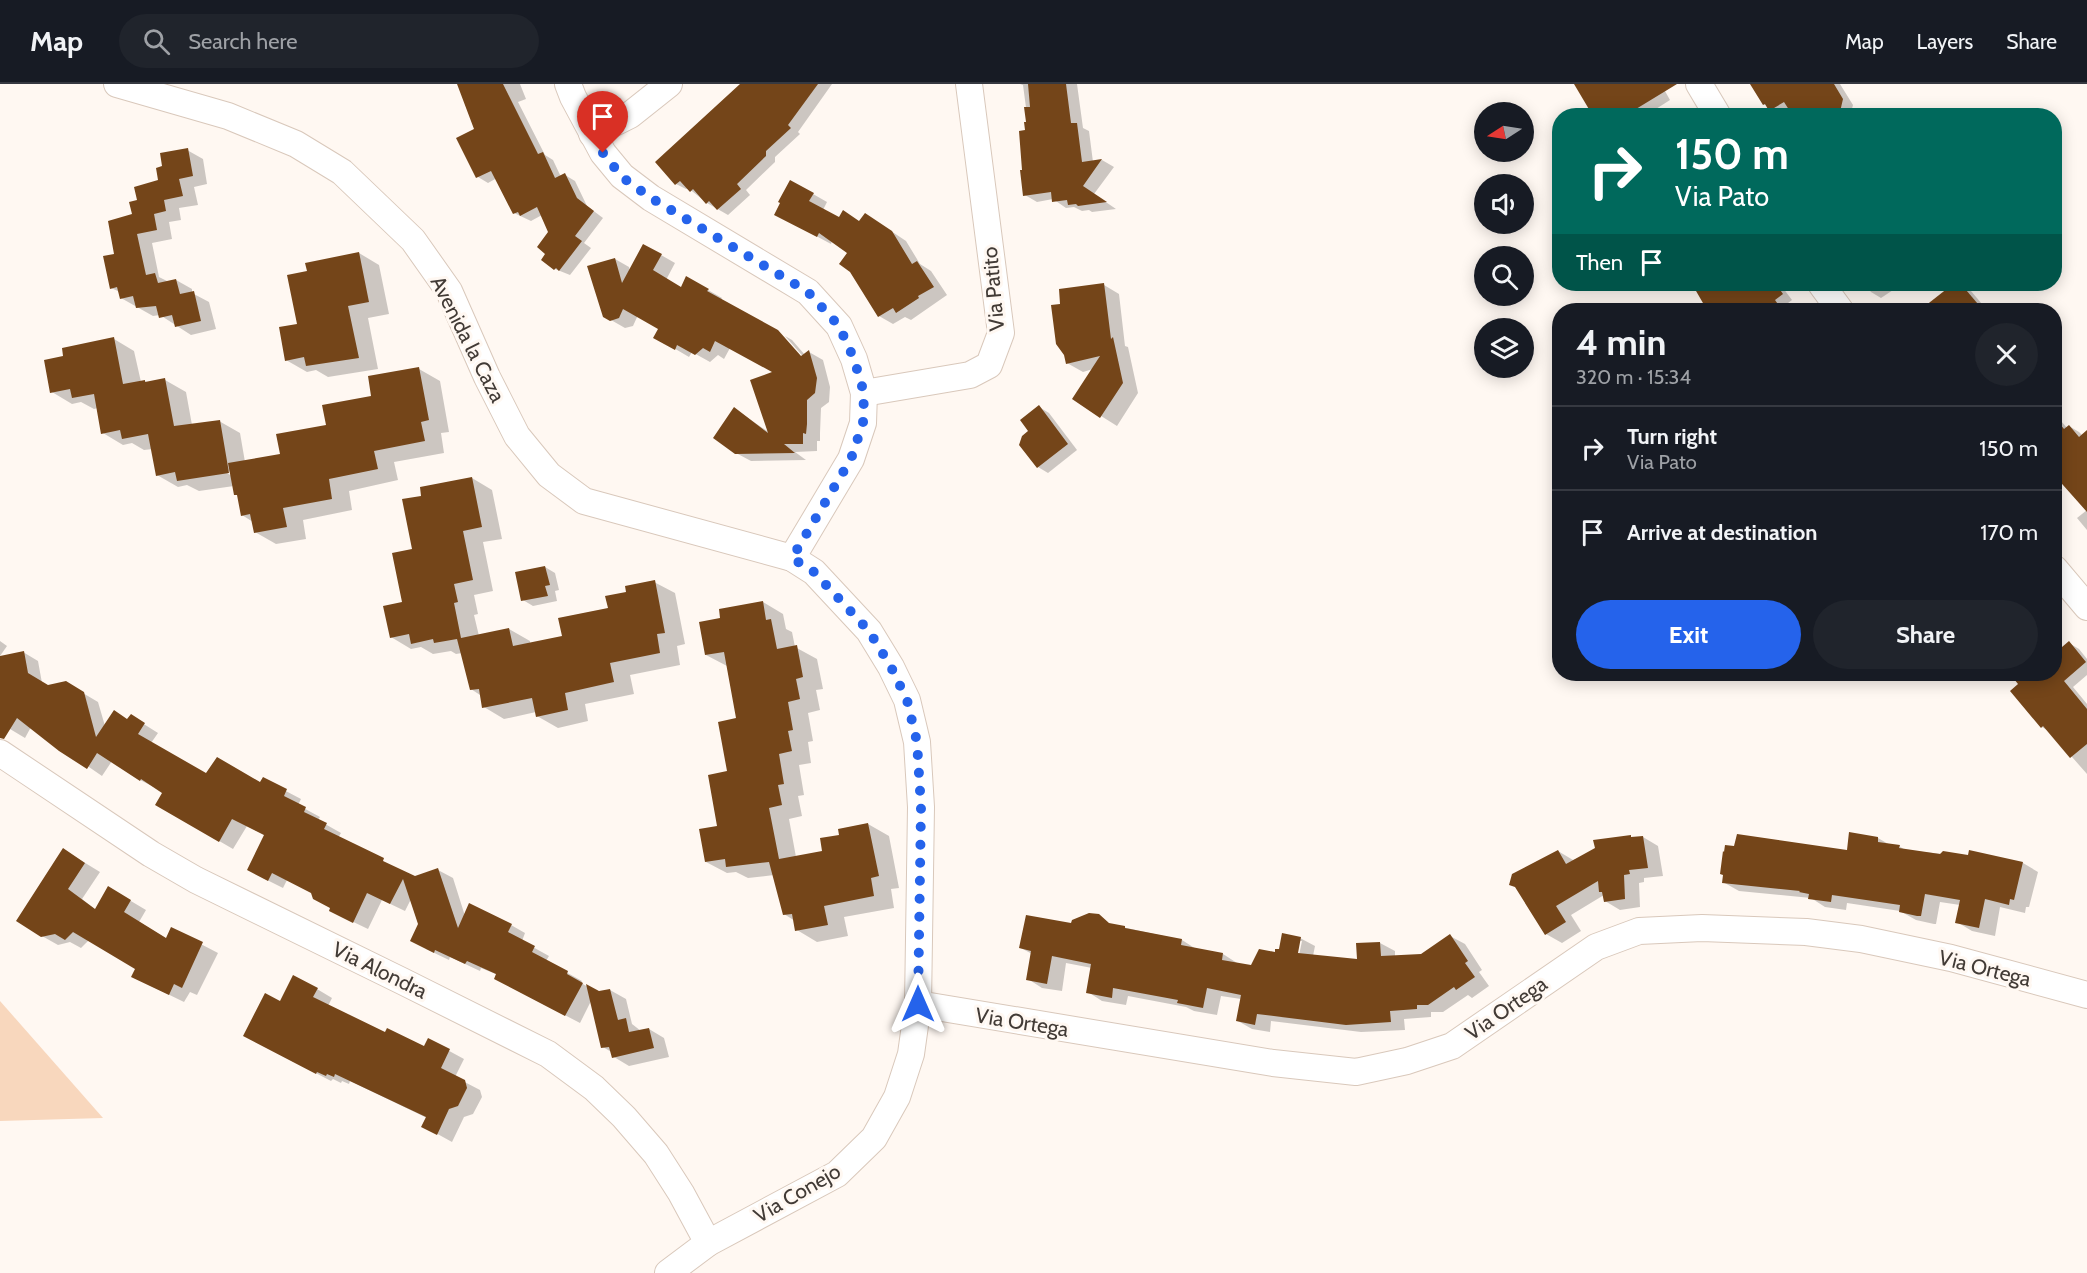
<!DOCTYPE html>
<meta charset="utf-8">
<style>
body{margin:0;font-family:Cabin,sans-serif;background:#20242c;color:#f1f3f6;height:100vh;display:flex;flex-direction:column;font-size:22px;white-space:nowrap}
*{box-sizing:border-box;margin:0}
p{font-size:20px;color:#9ea1a6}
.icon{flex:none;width:33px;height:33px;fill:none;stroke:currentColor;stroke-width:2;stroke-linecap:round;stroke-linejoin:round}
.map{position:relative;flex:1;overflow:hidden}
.panel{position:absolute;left:1552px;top:219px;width:510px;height:378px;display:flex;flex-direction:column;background:#171b24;border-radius:24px;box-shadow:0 3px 15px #0003}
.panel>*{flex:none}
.top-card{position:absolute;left:1552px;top:24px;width:510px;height:183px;border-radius:24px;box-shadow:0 3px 15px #0003;background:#00695c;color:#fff;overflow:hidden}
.needle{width:39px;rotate:258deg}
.controls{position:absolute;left:1474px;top:18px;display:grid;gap:12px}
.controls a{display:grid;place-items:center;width:60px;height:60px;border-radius:50%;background:#171b24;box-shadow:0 3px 15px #0003;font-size:30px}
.pin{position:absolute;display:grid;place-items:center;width:51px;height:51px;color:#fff;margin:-62px -26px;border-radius:50% 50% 50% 0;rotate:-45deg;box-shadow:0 0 6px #0007}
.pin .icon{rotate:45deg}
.me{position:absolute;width:66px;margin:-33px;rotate:0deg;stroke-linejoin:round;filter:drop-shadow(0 0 4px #0008)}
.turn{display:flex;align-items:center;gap:21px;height:126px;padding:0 24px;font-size:27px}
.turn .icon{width:78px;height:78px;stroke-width:2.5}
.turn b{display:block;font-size:42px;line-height:51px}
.then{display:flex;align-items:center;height:57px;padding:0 24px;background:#0003;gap:12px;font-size:22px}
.round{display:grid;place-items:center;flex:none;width:63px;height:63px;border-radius:32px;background:#20242c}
.overview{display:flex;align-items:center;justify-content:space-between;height:102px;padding:0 24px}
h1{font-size:36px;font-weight:700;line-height:45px}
.action{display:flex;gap:12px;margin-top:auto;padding:12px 24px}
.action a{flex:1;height:69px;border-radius:36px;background:#2563eb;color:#fff;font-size:24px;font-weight:700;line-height:69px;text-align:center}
.action a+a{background:#20242c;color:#f1f3f6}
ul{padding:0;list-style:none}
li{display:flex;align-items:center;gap:18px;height:84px;padding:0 24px;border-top:2px solid #363941}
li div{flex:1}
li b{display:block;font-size:22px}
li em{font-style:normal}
header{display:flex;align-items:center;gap:36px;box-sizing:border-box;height:84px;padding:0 30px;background:#171b24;border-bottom:2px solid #363941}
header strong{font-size:28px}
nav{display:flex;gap:33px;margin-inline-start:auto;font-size:21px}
.search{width:420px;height:54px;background:#20242c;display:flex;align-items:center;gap:15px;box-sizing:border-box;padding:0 21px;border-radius:33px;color:#9ea1a6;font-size:22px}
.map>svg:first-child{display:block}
.green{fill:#f8d7bd}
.shadow{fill:#0003;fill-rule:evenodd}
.building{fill:#744519}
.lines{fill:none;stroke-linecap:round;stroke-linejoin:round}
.minor-casing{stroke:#d9c8bb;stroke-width:28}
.minor{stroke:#fff;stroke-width:26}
.route{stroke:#2563eb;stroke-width:10;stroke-dasharray:0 18}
.labels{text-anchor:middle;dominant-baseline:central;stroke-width:6;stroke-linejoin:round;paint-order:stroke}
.street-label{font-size:21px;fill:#423b36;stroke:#fff8f2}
</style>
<header>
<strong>Map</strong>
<div class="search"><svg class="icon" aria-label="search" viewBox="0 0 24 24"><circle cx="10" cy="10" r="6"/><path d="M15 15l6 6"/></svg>Search here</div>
<nav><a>Map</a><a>Layers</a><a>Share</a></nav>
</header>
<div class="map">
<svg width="2087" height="1189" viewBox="0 0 2087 1189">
<rect width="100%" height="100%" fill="#fff8f2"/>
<polygon class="green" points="0,917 103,1034 0,1037"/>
<g class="shadow">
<polygon points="459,0 520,0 526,15 518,18 545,71 553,76 561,93 565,91 575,97 587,122 603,134 584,159 591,164 570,191 555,185 548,170 550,148 542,131 531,137 514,129 497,94 488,99 478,93 458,54 475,45"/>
<polygon points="742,0 832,0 798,48 800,50 775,73 775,78 746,106 750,111 728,131 707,119 688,104 686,105 676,100"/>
<polygon points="1020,0 1077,0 1083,44 1089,47 1093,78 1102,76 1114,83 1094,110 1116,125 1092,128 1089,126 1082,127 1074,123 1066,124 1053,115 1037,118 1025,111 1024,87 1028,39 1023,1"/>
<polygon points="1576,0 1661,0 1670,16 1645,32 1595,32"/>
<polygon points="1752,0 1840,0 1853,21 1850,32 1785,32 1784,30 1780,32 1764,20"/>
<polygon points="187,66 203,75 207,100 194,103 198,121 179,124 181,136 169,138 172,155 152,159 159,193 169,198 176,196 192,205 192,209 209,218 216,245 191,251 160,231 153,232 121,214 120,208 111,204 116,171 138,117 160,97 164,84"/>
<polygon points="813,110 827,118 823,126 839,135 879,139 906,157 920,180 931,187 947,211 911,236 905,233 893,240 879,232 849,169 832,157 831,160 790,138"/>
<polygon points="359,169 379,181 389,230 368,234 378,285 328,293 316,286 307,288 286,276 299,241 308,188"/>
<polygon points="661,171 675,179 666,196 681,205 687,194 722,214 721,216 805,279 807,277 785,252 792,256 805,271 809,268 823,276 830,303 829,318 821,324 820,349 820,357 817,357 817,367 795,368 806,376 751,377 736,369 735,325 770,349 776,289 730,264 724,275 718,271 710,278 692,268 689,273 655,253 660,244 638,231 633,242 625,244 604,232 615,175 629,183 630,187"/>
<polygon points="1693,200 1756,200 1754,206 1764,200 1780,200 1792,216 1784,222 1787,226 1713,226 1708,218 1703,215"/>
<polygon points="1865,200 1921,200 1912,206 1902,200 1881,214 1871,208"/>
<polygon points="1104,201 1119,210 1125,262 1128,263 1138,309 1117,342 1074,315 1093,285 1083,288 1067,279 1062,222"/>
<polygon points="1961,201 1971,207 1987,226 1930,226"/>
<path d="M114 255 134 267 141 298 145 297 148 299 165 296 186 308 192 341 219 337 240 349 245 378 282 371 419 285 440 297 449 348 441 349 444 369 394 378 398 396 349 407 352 426 303 436 306 455 276 460 255 448 253 438 242 431 239 412 236 410 234 402 199 407 187 401 178 403 157 391 153 365 144 366 132 359 123 361 103 349 98 324 94 325 81 318 72 320 52 308 65 274ZM223 384 232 389V392L222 386Z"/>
<polygon points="2055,313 2060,318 2055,322"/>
<polygon points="1039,323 1049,329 1077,366 1048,389 1038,383 1030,348"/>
<polygon points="2055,330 2067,344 2069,342 2079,348 2087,356 2087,446 2077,434 2087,426 2064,400 2055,395"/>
<polygon points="472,394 492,406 502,455 483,458 493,507 474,511 478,530 474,531 479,552 509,545 530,557 530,560 564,554 610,526 628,509 654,498 675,509 685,560 677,562 680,581 630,591 634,610 585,620 588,637 558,644 537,632 536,628 504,635 484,623 480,611 471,605 462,569 456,570 451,567 433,570 421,563 411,565 391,553 404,519 423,413"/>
<polygon points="545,483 555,489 559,506 555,507 557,517 533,522 523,516"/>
<polygon points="763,518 783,530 786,545 792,548 795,563 817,575 823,605 816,606 820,626 808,629 813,657 808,658 811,679 799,681 804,711 798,712 802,732 789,735 796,773 824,768 841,752 868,740 889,752 899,804 891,805 894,824 844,833 848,852 817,858 797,846 795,837 784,830 774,791 748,794 736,788 727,789 706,778 719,743 738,636 727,582 706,571 722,535"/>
<polygon points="2055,555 2063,564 2069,559 2079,565 2087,575 2087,591 2073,603 2087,620 2087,690 2050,648 2042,643 2020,600 2012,590 2055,590"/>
<polygon points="0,557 7,562 0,572"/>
<polygon points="23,568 38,577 42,599 48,603 66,599 98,618 105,642 128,636 131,632 158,649 151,659 206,691 261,700 263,695 301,715 298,721 320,733 318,736 341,749 338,754 415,794 438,786 453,794 465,832 511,841 525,849 522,857 549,872 546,877 582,897 581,899 599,909 610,906 626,915 632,940 641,947 649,945 664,954 669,973 629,982 614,973 613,969 603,963 591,917 580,939 511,903 498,891 481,884 480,887 450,873 449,876 426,865 411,815 405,827 382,816 368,845 345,834 313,809 287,796 283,804 263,794 266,752 247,742 233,765 157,721 164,708 140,696 112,677 102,692 31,643 25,654 0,639 0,573"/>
<polygon points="1643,753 1658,762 1663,792 1644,794 1644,798 1639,799 1640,823 1620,826 1605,817 1604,811 1571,831 1581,847 1562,859 1546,850 1517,804 1511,800 1558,767 1573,776 1633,754"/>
<polygon points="1878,754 1890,761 1899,762 1905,766 1970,773 1971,768 2023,779 2038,788 2029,823 2026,823 2025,829 2000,823 1995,852 1972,847 1957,838 1960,821 1940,818 1936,840 1934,840 1916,836 1900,827 1847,819 1846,826 1825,823 1811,814 1739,807 1723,798 1848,768"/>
<polygon points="64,766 100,788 82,815 96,826 109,804 146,826 139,838 167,855 172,845 218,869 197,911 190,908 184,918 149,901 137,884 89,856 81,864 70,858 58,861 42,852"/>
<path d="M1072 840 1113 841 1182 856 1196 865 1223 870 1237 879V880L1251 883 1276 870 1300 854 1315 862 1313 872 1359 876 1358 860 1380 859 1395 867V873L1422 872 1450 852 1465 860 1482 886 1479 888 1489 902 1472 914 1468 911 1443 928H1431V933L1404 935 1405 946 1361 948 1271 937 1270 948 1252 945 1238 937 1241 915 1221 912 1217 931 1194 927 1186 923 1128 912 1126 921 1102 917 1088 908 1092 884 1066 879 1062 907 1042 904 1028 895 1032 870 1021 864ZM1298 857H1302L1298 876H1295Z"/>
<polygon points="317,905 332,914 328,922 386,950 425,964 429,956 464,975 455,993 480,1006 482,1013 473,1030 464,1033 452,1058 423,1042 427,1034 350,997 349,1000 342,997 341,999 333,995 331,997 260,960 280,919"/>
</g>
<g class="building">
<polygon points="457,0 503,0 538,70 543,68 555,94 565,89 577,114 594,127 575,152 582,157 559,187 556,184 554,186 541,176 545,170 537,163 548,148 537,123 520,132 518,128 513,130 491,87 476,94 456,54 474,45"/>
<polygon points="740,0 818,0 788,41 791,44 766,67 766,72 737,100 741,105 717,126 709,117 706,120 693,105 690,108 680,97 675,101 655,78"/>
<polygon points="1028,0 1066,0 1071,39 1077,39 1082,78 1102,75 1083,102 1107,118 1078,122 1076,120 1068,121 1067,116 1052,118 1051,108 1023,112 1020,86 1022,86 1019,47 1025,46 1024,38 1026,38 1024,23 1030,23"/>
<polygon points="1574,0 1677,0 1636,25 1639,32 1593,32"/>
<polygon points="1750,0 1834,0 1843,15 1839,32 1793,32 1784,18 1769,27 1765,20 1763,21"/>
<polygon points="188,64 193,92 179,95 183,112 164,116 166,127 154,130 157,146 137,150 146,191 155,189 158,199 176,195 180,210 194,207 201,237 175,243 172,231 159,234 156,222 136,224 133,212 120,215 117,203 110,205 103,172 114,170 108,137 132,130 129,118 137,116 134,103 158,96 156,84 162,82 160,69"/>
<polygon points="790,96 814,109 809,117 839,133 843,126 859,137 865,129 892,147 912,180 917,177 934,203 918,212 919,214 896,229 893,224 878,233 850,188 839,180 847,169 819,149 817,153 774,131 780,119 778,118"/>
<polygon points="643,160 662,170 653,186 681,203 686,192 709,205 707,207 778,246 801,272 809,266 817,294 815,309 807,316 807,340 806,350 803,349 803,360 784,360 795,369 735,370 713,354 734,323 768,349 750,296 772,288 715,257 710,268 703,264 695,271 677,261 675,266 653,254 658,245 623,225 619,234 610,237 603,233 587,182 615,174 622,199"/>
<polygon points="359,168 369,218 348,222 359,274 306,282 304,273 285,277 279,243 297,240 287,191 307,187 305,179"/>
<polygon points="1104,199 1111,255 1113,253 1123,299 1100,334 1072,315 1100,272 1066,280 1064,271 1056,260 1051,221 1060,220 1059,205"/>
<polygon points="1692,200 1776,200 1783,210 1775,216 1782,226 1707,226"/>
<polygon points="1953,200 1961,200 1983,226 1920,226"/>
<polygon points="114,253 123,300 145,296 145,298 165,294 174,342 220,336 229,389 177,397 175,388 156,392 148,350 122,355 120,346 101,350 94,310 72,314 70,305 50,309 44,276 63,272 62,264"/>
<polygon points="419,283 429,336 421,338 425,357 374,367 378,385 329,395 332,415 283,424 287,443 254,449 250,430 241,432 237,411 234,411 228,379 280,370 276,350 326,341 322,321 371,312 368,292"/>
<polygon points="1039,321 1068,360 1037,384 1019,361 1022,352 1028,347 1020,336"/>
<polygon points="2055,334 2064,345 2069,341 2079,353 2087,346 2087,428 2055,392"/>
<polygon points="472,393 482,443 463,447 473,496 454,500 458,518 454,519 461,554 509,544 513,562 562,552 558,534 608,524 605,512 626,508 625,502 655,496 665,549 657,550 660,569 610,579 614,598 565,609 568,626 536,633 532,614 482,624 479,605 470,606 457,555 434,559 433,555 411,560 409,550 390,554 383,522 402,518 392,469 412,465 402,415 421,412 420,403"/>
<polygon points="545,482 550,501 545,502 548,512 521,517 515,488"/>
<polygon points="763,517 766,536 771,535 777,565 797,561 803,593 796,595 800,615 788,618 793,646 788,647 792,667 779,670 784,700 778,701 782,721 769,724 779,775 822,767 820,754 839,751 838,745 868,739 879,792 871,794 874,812 824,822 828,841 795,847 792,830 783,831 769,778 726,783 725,775 705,778 699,745 717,742 708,691 727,687 718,638 736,634 724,568 705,571 699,538 720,534 719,525"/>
<polygon points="2069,557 2086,578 2064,597 2087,625 2087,660 2070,674 2043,642 2041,644 2010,607 2018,600 2010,590 2055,590 2055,569"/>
<polygon points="24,567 28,589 48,601 66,597 84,608 96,653 114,626 127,635 131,630 145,639 138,650 206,689 217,673 260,698 263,693 287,705 284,712 306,723 304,728 327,739 324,745 384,774 383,777 415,792 438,784 458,844 469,819 512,840 508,848 535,862 532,868 568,887 567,890 583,899 565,932 494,895 496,890 467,877 465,880 435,866 434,869 410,857 418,840 403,795 390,820 367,809 353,839 329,827 330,824 313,815 311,809 272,789 268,797 247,786 264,751 232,735 219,758 155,721 162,709 141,695 140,697 97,669 87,685 59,667 17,634 4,655 0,654 0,572"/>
<polygon points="1849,748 1878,753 1878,758 1900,761 1899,764 1940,770 1943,767 1968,771 1969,766 2023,778 2014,816 2010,815 2009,821 1985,815 1979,844 1955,839 1960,816 1925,810 1921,832 1917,832 1899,828 1900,821 1832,811 1831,818 1808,815 1809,810 1799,808 1800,807 1722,799 1723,791 1720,790 1723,767 1724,768 1725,761 1734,762 1737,750 1847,766"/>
<polygon points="1631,751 1631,753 1643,752 1648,784 1629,786 1630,790 1624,791 1625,815 1604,818 1602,808 1599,808 1598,797 1556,822 1566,838 1545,851 1515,803 1509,801 1512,790 1558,766 1566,780 1595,764 1593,756"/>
<polygon points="63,764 85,779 68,805 95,825 108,802 131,816 124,828 166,854 171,843 203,858 182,904 174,900 169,911 131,893 135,885 73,848 65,856 55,850 41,853 16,837"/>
<polygon points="1089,829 1099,830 1109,839 1125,842 1125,844 1182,855 1181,861 1223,869 1222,876 1251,881 1259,865 1275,868 1275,865 1279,865 1282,849 1301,853 1298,869 1357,875 1356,859 1380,858 1381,872 1421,870 1450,850 1468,877 1465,879 1475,893 1456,906 1454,903 1428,921 1417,921 1417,925 1390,927 1391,938 1346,941 1257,930 1255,941 1236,937 1241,911 1207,904 1203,924 1177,919 1178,916 1113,904 1112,914 1086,909 1091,880 1052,872 1047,900 1026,896 1031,867 1019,864 1026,831 1071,839 1072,836"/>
<polygon points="293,891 318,904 313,913 385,948 387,944 424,962 428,954 450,965 441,984 465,996 467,1004 458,1022 449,1025 437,1051 421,1043 426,1033 335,990 334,993 327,990 326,992 317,988 316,990 243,952 265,909 280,917"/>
<polygon points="586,900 599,907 610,905 618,936 626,934 629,948 649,944 654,964 612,974 609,963 601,964"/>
</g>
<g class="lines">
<g class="minor-casing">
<g id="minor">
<polyline points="117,0 228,32 296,60 342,88 413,156 449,207 487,293 517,352 549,391 584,417 792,474 814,488 869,547 891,583 907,616 917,658 921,723 918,920 911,970 897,1013 874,1054 837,1090 708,1159 668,1189"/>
<polyline points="568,0 573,13 603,69 622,92 651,114 808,208 839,242 854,275 864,309 863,339 851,375 792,474"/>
<polyline points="1699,0 1718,32"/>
<polyline points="592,50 630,31 669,0"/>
<polyline points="1821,200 1840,226"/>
<polyline points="864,309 970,291 989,281 1001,249 969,0"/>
<polyline points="2055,485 2087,523"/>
<polyline points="0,669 151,770 196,796 402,897 548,970 594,1004 624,1033 656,1070 681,1109 708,1159"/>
<polyline points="918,920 1273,979 1356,988 1407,977 1452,962 1596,863 1639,847 1702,844 1806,848 1861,855 1951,874 2087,911"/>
</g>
</g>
<use href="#minor" class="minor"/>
</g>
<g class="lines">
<polyline class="route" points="603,69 622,93 651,114 808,208 839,242 854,275 864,309 863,339 851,375 792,474 814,488 869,547 891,583 907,616 917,658 921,723 918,920"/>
</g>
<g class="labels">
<g class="street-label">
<text transform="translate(993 205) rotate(-95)">Via Patito</text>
<text transform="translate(468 255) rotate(63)">Avenida la Caza</text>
<text transform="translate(1985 884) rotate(14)">Via Ortega</text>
<text transform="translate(380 886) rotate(26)">Via Alondra</text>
<text transform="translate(1506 924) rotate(-35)">Via Ortega</text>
<text transform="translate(1022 938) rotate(9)">Via Ortega</text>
<text transform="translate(797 1109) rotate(-30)">Via Conejo</text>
</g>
</g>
</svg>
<div class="controls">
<a><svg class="needle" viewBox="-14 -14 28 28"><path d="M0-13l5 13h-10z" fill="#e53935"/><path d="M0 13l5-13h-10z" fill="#9ea1a6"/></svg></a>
<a><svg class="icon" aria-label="sound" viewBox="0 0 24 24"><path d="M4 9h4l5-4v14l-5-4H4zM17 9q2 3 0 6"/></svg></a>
<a><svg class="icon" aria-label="search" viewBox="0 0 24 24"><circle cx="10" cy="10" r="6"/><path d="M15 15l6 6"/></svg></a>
<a><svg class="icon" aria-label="layers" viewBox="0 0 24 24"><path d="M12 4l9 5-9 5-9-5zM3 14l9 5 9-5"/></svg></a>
</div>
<div class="pin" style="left:603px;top:69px;background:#d93025"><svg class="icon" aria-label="arrive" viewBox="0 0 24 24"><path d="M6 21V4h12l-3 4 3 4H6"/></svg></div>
<svg class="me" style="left:918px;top:920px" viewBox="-20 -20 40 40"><path d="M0-17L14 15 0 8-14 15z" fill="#2563eb" stroke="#fff" stroke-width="4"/></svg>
<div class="top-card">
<div class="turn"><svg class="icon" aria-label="right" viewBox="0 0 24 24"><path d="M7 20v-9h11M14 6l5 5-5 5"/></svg><div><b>150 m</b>Via Pato</div></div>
<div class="then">Then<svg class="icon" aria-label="arrive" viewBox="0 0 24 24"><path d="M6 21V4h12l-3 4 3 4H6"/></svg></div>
</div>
<section class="panel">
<div class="overview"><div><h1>4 min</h1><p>320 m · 15:34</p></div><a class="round"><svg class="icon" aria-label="close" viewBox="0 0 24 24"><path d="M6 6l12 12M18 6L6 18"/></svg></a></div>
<ul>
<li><svg class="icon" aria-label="right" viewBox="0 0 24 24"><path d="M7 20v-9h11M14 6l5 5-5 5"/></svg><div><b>Turn right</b><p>Via Pato</p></div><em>150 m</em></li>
<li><svg class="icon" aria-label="arrive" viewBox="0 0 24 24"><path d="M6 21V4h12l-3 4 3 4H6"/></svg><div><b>Arrive at destination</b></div><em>170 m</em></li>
</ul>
<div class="action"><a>Exit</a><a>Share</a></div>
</section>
</div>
